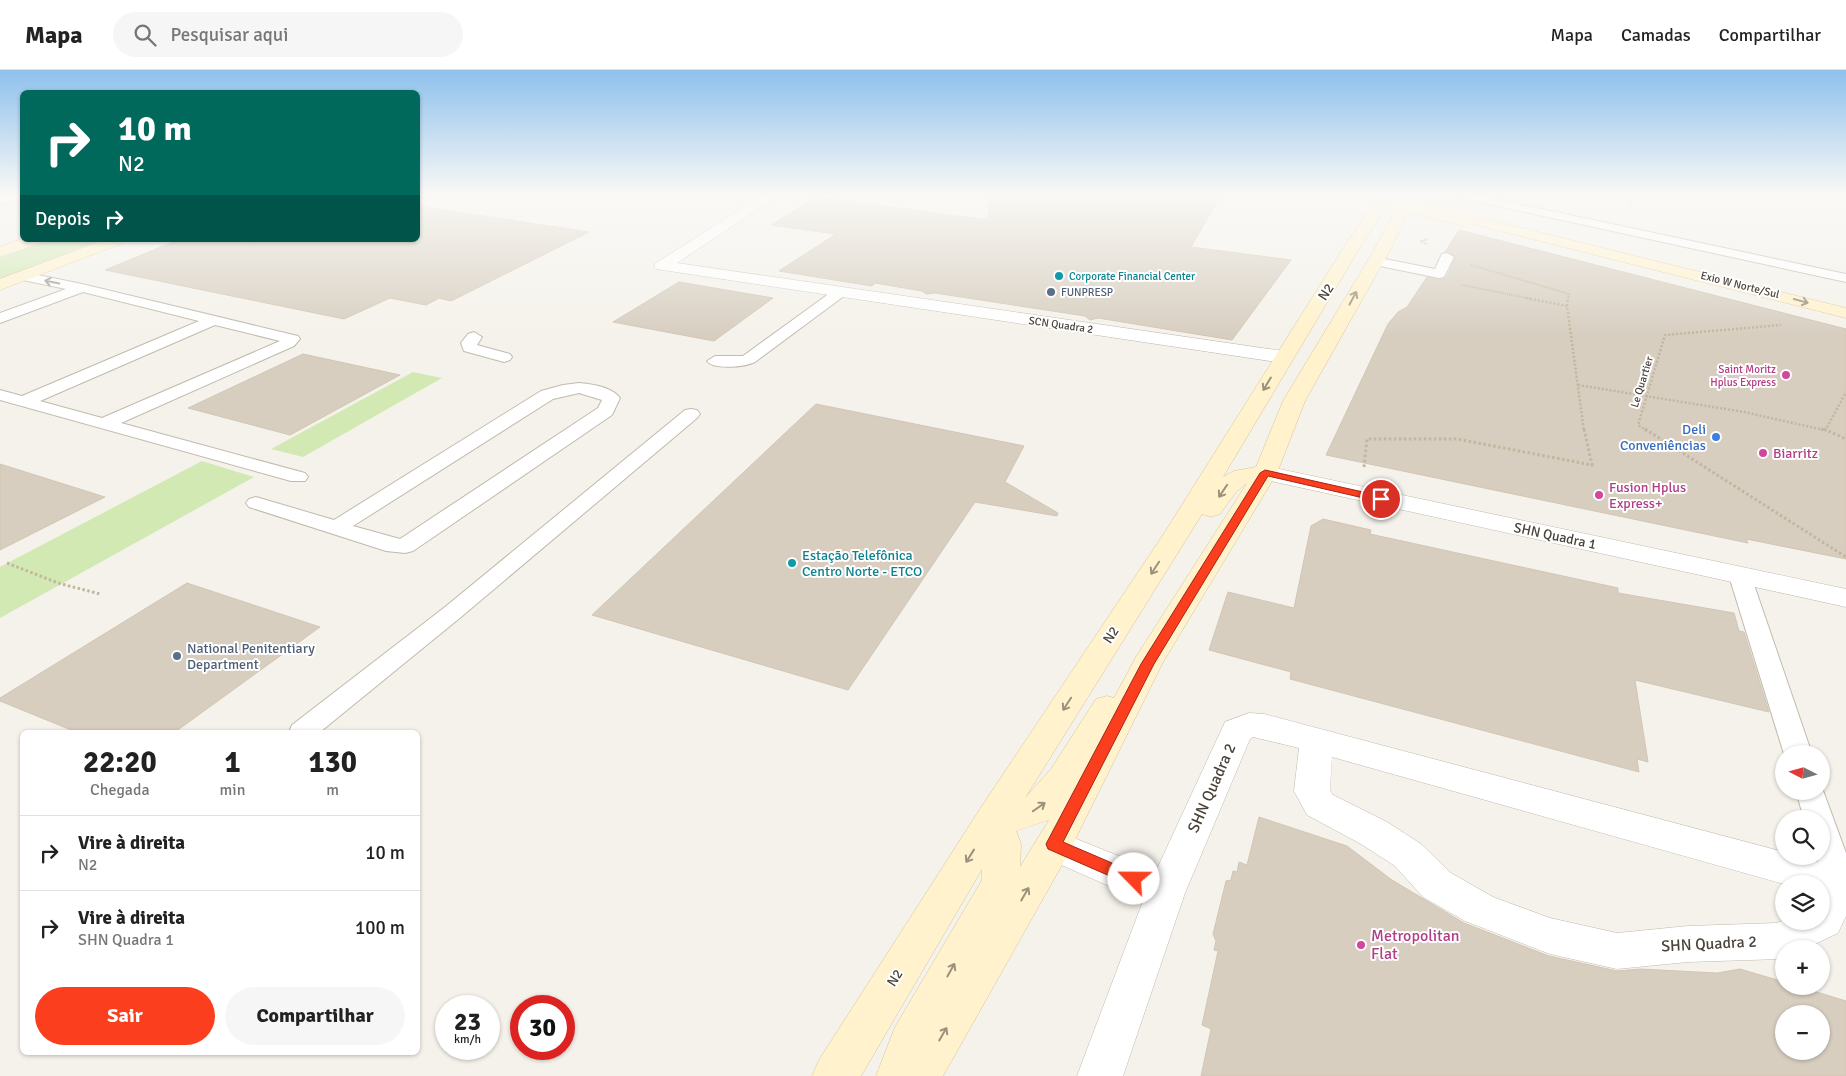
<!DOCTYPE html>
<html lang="pt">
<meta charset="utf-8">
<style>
body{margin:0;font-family:Signika,sans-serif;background:#f6f6f6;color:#222;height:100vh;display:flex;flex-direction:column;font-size:19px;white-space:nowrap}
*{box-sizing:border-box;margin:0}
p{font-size:16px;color:#767676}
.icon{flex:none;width:28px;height:28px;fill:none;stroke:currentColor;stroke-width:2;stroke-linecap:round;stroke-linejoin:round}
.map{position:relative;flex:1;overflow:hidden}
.drawer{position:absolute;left:20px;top:660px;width:400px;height:325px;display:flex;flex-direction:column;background:#fff;border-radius:8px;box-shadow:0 1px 4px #0004}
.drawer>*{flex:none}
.banner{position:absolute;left:20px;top:20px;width:400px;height:152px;border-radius:8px;box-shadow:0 1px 4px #0004;background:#00695c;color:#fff;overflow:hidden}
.needle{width:32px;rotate:276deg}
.fabs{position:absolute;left:1775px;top:675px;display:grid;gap:10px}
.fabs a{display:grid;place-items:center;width:55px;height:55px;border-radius:50%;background:#fff;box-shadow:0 1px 4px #0004;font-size:25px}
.speed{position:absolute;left:435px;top:925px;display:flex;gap:10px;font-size:25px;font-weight:700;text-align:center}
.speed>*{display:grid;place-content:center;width:65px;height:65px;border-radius:50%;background:#fff;box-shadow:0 1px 4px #0004;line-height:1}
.speed small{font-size:12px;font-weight:400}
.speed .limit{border:8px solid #d22;background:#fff;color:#111}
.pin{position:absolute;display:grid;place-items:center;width:42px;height:42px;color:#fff;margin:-21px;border:2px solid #fff;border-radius:50%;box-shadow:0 1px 5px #0007}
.me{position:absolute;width:55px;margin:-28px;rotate:293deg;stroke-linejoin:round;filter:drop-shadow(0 0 4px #0008)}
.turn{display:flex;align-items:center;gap:18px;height:105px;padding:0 15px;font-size:22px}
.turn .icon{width:65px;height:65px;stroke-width:2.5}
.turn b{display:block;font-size:35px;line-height:42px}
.then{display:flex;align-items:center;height:48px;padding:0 15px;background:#0003;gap:10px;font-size:19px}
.eta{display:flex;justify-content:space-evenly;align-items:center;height:85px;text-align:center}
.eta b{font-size:30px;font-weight:700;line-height:35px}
.action{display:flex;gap:10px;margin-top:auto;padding:10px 15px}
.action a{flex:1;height:58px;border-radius:30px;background:#fa3e1e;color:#fff;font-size:20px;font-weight:700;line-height:58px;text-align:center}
.action a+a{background:#f6f6f6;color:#222}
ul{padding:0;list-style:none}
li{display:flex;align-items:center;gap:15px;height:75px;padding:0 15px;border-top:1px solid #e0e0e0}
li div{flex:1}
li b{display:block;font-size:19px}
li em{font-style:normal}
header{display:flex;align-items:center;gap:30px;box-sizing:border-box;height:70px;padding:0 25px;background:#fff;border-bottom:1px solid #e0e0e0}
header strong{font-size:24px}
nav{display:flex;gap:28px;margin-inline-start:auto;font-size:18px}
.search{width:350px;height:45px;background:#f6f6f6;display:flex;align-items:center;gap:12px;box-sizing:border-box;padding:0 18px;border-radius:28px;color:#767676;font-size:19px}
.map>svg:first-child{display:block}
.green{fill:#d2e9b4}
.building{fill:#d7cec0;stroke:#d2c6b3;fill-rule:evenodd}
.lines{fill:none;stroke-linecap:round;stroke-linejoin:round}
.service-casing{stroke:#c1baad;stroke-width:2}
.minor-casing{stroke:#c1baad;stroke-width:1}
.tertiary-casing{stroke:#c1baad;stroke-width:1}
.secondary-casing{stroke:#d5c69b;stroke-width:1}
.path-far2{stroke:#c3b69e;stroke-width:2;stroke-dasharray:1 1;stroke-linecap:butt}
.path-far1{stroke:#c3b69e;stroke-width:2.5;stroke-dasharray:2 2;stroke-linecap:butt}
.path{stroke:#c3b69e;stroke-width:3;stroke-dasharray:2.5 2.5;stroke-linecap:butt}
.service{fill:#fff;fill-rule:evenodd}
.minor{fill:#fff;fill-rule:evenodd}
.tertiary{fill:#fff;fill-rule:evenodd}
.secondary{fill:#fff2cc;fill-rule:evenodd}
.secondary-bridge-casing{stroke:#d5c69b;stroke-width:17;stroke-linecap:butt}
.secondary-bridge{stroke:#fff2cc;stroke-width:16}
.oneway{stroke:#9b9892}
.oneway2{stroke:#9b927b}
.route{fill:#fa3e1e;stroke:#a22814}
.culture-dot{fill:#0f9aa8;stroke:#fff;stroke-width:2}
.service-dot{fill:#5c6f8a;stroke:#fff;stroke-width:2}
.hotel-dot{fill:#d1479c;stroke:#fff;stroke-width:2}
.shop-dot{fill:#3f7fe0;stroke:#fff;stroke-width:2}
.labels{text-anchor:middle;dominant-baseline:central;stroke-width:4;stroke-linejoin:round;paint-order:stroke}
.far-culture-label{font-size:11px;fill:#0d838f;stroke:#fff;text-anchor:start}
.far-street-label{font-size:11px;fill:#4a4339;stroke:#fff}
.far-service-label{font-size:11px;fill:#4e5e75;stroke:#fff;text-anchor:start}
.far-hotel-label{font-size:11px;fill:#b23c85;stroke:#fff;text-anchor:end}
.street-label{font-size:14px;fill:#4a4339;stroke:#fff}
.shop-label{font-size:14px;fill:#366cbe;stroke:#fff;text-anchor:end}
.hotel-label{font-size:14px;fill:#b23c85;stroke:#fff;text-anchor:start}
.culture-label{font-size:14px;fill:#0d838f;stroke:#fff;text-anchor:start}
.service-label{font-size:14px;fill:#4e5e75;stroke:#fff;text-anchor:start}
.near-street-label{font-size:16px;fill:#4a4339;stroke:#fff}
.near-hotel-label{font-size:16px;fill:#b23c85;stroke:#fff;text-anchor:start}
</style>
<header>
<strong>Mapa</strong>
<div class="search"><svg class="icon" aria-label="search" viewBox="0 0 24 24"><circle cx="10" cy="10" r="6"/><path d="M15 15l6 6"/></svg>Pesquisar aqui</div>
<nav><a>Mapa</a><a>Camadas</a><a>Compartilhar</a></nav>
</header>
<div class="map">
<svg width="1846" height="1006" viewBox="0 0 1846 1006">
<rect width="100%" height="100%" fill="#f5f2eb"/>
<g class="green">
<polygon points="49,170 101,170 0,209 0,188"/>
<polygon points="413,302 442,308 303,387 271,379"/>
<polygon points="202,391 254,407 0,548 0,497"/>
</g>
<g class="building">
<polygon points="989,125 1221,125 1191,177 1291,190 1232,270 1098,248 1090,250 1085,246 935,223 926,224 922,221 875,213 872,216 779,201 836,164 771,155 816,127 988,150"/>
<polygon points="418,136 589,162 451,231 439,228 426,235 390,228 344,249 105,200 178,170 418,170"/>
<polygon points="1459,160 1846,259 1846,489 1746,469 1748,473 1326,385 1388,254 1398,242 1407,237 1427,207 1439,210 1446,208 1456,186 1445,182"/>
<polygon points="679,212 773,228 714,271 613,252"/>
<polygon points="303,284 400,305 290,365 188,338"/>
<polygon points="816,334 1024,376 1005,412 1058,443 1057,446 975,432 848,620 592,545"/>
<polygon points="0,394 105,427 0,480"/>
<polygon points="1323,449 1371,460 1370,464 1618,518 1618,523 1734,543 1739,561 1744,562 1769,642 1635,610 1648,692 1637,689 1639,702 1290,609 1291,602 1209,580 1228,522 1294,538 1311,456"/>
<polygon points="187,513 320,557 175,662 76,662 0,631 0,628"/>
<path d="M1259 747 1347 776 1392 810 1464 853 1549 886 1617 901 1640 899 1717 903 1740 899 1784 912V916H1797L1846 931V1006H1201L1211 959 1202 955 1218 881 1214 880 1216 871 1213 864 1226 811 1231 810 1233 801 1237 802 1239 792 1247 795ZM1784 944H1821V981H1784Z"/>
</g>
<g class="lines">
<g class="service-casing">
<g id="service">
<polygon points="11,125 22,125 22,129 0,135 0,128"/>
<polygon points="1455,125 1476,125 1846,204 1846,212 1461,128"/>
<polygon points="1447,183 1454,187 1444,207 1439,208 1375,195 1368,191 1375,187 1435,199 1442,184"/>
<path d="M23 202 82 214 298 266 300 269 294 276 121 353 305 403 308 407 305 411H291L0 330V320L22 326 199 251 83 222 0 253V243L66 219 18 209 16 206 18 203ZM215 255 280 271 102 348 40 331Z"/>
<path d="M839 219 846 223 844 226 755 292C745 297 713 300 707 291L715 286H743L834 220Z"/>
<polygon points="474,262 482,267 477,275 510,284 512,287 510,290 504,292 464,281 461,273 468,264"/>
<path d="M579 313C592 314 612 317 620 328L612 345 413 481 405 483 386 481 249 437 246 433 249 429 256 427 334 450 541 321 563 315ZM579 323 602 330 598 338 400 469 353 456 553 329Z"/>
<polygon points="691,339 697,340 700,344 697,348 461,547 320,662 289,662 292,655 445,537 685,340"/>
<polygon points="1740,499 1748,501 1751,506 1812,684 1784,684 1729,506 1732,501"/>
<polygon points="1821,715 1846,783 1846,826 1841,827 1830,823 1816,786 1821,786 1821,749 1804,749 1796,721 1821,721"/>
</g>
</g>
<g class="minor-casing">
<path id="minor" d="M1249 643 1264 644 1784 782V786H1798L1841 798 1846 799V846L1838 863 1805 879H1784V888L1780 889 1688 892 1617 899 1550 884 1465 851 1423 827 1395 796 1361 774 1307 745 1294 721 1299 678 1253 667 1250 669 1185 823 1123 1006H1077L1143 831 1041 786 1035 775 1041 764 1054 760 1156 801 1225 652ZM1332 687 1784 814H1821V851L1784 850 1777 853 1688 856 1617 863 1550 848 1493 827 1451 803 1421 774 1387 752 1333 725 1330 720Z"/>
</g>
<g class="tertiary-casing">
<g id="tertiary">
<polygon points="754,125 768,125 770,131 677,193 1283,281 1290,283 1293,287 1290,291 1283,293 656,199 654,196 656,193 755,130"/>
<polygon points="1265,396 1846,519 1846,537 1257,408 1253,403 1257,398"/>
</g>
</g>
<g class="secondary-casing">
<g id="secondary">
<path d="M1381 125H1395L1365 169 1223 407 1234 401 1256 397 1283 331 1373 182 1403 125H1417L1389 182 1305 331 1277 403 1162 594 1067 786 943 1006H876L895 957 982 810V799L861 1006H812L819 990 980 739 1165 462 1349 169ZM1247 413 1136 587 1114 628 1107 626 1096 629 1051 699 1025 728 1202 444 1211 447 1220 444 1236 422ZM1049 750 1020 797 1021 774 1016 761Z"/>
<polygon points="1465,144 1846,238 1846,248 1460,151 1458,148"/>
<polygon points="22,169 44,170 41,173 0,187 0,177"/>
<polygon points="104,170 126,170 123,173 0,220 0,209"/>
</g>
</g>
<g class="path-far2">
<polyline points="1628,128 1631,136"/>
<polyline points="1427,174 1421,171 1428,169"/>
<polyline points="1471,195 1569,224 1568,229"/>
<polyline points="1462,215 1532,229"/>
</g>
<g class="path-far1">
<polyline points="1526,228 1567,236 1584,361"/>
<polyline points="1567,236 1568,228"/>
<polyline points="1578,315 1744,342 1824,360"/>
<polyline points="1647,361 1638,355 1665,265 1781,255"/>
<polyline points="1825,361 1846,322"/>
</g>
<g class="path">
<polyline points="1645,359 1846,487"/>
<polyline points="1821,359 1824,360"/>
<polyline points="1824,359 1846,369"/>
<polyline points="1364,397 1367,369 1457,369 1592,395 1584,359"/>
<polyline points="7,493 58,513 100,524"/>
</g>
<use href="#service" class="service"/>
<use href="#minor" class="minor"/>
<use href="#tertiary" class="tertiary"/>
<use href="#secondary" class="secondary"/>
<g class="secondary-bridge-casing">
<polyline id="secondary-bridge" points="1371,125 1465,148"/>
</g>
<use href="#secondary-bridge" class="secondary-bridge"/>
</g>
<defs><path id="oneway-shaft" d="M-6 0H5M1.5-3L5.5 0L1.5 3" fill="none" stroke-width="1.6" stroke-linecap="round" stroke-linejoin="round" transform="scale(1.25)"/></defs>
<use class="oneway" href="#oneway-shaft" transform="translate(52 212) rotate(-169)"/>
<g class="oneway2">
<use href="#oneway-shaft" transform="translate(1353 228) rotate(-62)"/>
<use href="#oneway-shaft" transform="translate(1801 231) rotate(15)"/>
<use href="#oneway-shaft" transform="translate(1267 314) rotate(121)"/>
<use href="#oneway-shaft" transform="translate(1223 421) rotate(124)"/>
<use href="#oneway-shaft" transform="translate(1155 498) rotate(123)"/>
<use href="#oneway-shaft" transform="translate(1067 634) rotate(123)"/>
<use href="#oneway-shaft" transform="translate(1039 737) rotate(-35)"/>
<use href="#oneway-shaft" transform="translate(970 786) rotate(122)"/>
<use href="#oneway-shaft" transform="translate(1025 824) rotate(-60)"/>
<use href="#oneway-shaft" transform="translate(951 900) rotate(-61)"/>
<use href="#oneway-shaft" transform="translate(943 964) rotate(-60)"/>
</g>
<linearGradient id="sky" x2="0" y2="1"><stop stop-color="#8ec1ec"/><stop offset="0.47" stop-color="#faf9f6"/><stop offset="1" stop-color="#faf9f6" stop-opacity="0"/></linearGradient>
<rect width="1846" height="266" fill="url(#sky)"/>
<polygon class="route" points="1265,400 1381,426 1386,429 1381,432 1268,406 1154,594 1063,772 1140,805 1142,809 1140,814 1134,816 1128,814 1048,779 1046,774 1141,594 1260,403"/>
<g class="culture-dot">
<circle cx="1059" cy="206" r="5"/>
<circle cx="792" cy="493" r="5"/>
</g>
<g class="service-dot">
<circle cx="1051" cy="222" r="5"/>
<circle cx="177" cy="586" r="5"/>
</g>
<g class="hotel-dot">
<circle cx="1786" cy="305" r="5"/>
<circle cx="1763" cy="383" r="5"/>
<circle cx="1599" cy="425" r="5"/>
<circle cx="1361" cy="875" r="5"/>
</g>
<circle class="shop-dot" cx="1716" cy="367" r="5"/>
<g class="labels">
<g class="far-culture-label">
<text x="1069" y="206">Corporate Financial Center</text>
</g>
<g class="far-street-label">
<text transform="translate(1740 215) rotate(14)">Exio W Norte/Sul</text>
<text transform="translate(1061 255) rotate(8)">SCN Quadra 2</text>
<text transform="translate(1642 312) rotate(-73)">Le Quartier</text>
</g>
<g class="far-service-label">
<text x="1061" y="222">FUNPRESP</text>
</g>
<g class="far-hotel-label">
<text x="1776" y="299">Saint Moritz<tspan x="1776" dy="13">Hplus Express</tspan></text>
</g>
<g class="street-label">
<text transform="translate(1326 222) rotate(-57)">N2</text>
<text transform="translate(1555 466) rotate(12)">SHN Quadra 1</text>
<text transform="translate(1111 565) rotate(-57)">N2</text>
<text transform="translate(895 908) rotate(-58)">N2</text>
</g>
<g class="shop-label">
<text x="1706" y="359">Deli<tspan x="1706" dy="16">Conveniências</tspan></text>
</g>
<g class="hotel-label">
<text x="1773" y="383">Biarritz</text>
<text x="1609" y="417">Fusion Hplus<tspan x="1609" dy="16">Express+</tspan></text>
</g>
<g class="culture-label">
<text x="802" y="485">Estação Telefônica<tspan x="802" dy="16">Centro Norte - ETCO</tspan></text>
</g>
<g class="service-label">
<text x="187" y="578">National Penitentiary<tspan x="187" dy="16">Department</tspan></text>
</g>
<g class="near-street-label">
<text transform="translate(1212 718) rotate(-66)">SHN Quadra 2</text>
<text transform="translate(1709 874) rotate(-3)">SHN Quadra 2</text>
</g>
<g class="near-hotel-label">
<text x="1371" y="866">Metropolitan<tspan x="1371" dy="18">Flat</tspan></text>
</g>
</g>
</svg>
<div class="fabs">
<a><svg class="needle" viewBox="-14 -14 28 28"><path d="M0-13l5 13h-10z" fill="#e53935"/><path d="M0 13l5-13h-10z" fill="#767676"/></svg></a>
<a><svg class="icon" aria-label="search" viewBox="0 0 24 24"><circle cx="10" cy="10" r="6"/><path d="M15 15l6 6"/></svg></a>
<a><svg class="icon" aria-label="layers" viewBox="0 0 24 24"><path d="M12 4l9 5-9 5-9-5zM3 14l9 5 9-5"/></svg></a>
<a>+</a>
<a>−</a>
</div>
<div class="speed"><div>23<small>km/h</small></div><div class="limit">30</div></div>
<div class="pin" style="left:1381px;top:429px;background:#d93025"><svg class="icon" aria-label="arrive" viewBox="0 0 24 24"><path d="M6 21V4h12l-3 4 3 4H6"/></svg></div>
<svg class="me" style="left:1134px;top:809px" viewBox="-20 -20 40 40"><circle r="19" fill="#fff"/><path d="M0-13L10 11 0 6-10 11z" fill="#fa3e1e"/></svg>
<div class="banner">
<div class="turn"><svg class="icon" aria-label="right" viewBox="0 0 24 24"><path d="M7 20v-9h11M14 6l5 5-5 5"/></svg><div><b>10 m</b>N2</div></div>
<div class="then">Depois<svg class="icon" aria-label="right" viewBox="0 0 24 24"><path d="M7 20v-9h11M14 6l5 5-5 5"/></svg></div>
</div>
<section class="drawer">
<div class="eta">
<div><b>22:20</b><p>Chegada</p></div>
<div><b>1</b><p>min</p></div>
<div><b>130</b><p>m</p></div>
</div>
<ul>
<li><svg class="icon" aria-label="right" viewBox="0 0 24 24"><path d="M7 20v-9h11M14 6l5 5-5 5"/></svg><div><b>Vire à direita</b><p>N2</p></div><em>10 m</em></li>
<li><svg class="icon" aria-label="right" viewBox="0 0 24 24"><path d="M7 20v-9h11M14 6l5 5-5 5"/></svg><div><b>Vire à direita</b><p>SHN Quadra 1</p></div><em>100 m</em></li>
</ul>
<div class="action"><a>Sair</a><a>Compartilhar</a></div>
</section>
</div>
